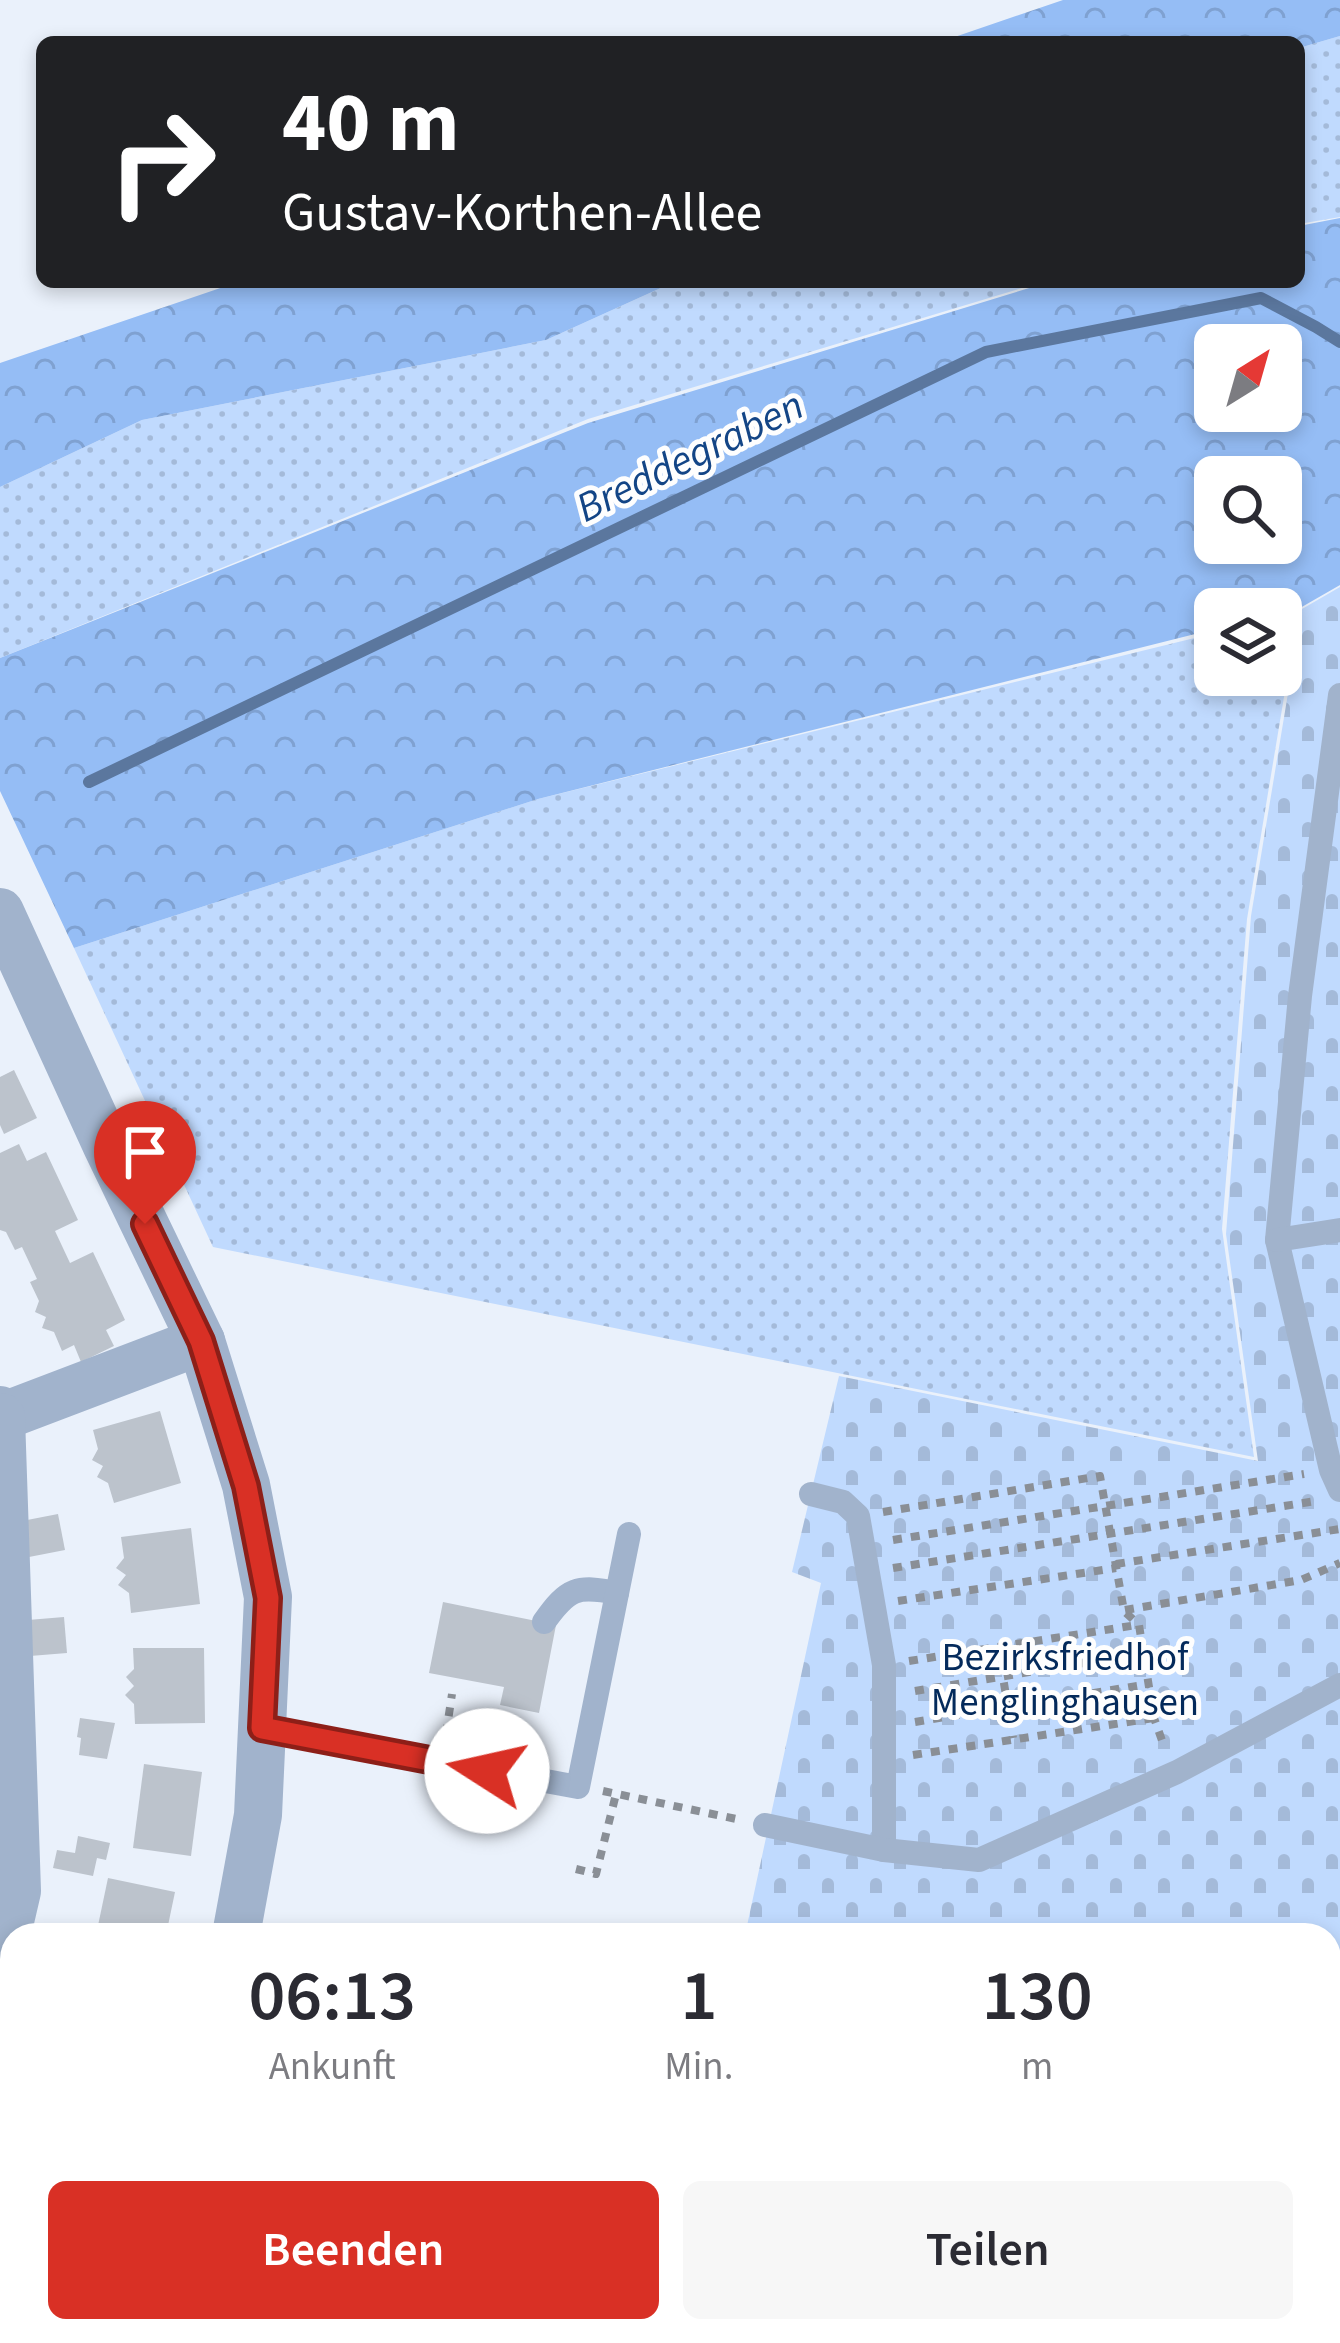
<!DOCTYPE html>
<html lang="de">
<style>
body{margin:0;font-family:"Source Sans 3",sans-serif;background:#f7f7f7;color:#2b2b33;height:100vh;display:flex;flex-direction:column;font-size:45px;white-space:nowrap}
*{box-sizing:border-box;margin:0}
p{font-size:39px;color:#7c7c81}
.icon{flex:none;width:66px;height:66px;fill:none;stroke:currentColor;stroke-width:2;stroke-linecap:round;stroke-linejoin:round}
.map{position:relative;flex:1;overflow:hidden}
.details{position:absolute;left:0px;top:1923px;width:1341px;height:420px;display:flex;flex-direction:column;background:#fff;border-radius:36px 36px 0 0;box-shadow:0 6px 18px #0003}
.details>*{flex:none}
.banner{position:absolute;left:36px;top:36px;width:1269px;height:252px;border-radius:18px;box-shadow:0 6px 18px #0003;background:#202124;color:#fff;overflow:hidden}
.needle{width:78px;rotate:37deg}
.tools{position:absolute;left:1194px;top:324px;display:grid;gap:24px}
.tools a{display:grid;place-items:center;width:108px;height:108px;border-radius:18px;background:#fff;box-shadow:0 6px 18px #0003;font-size:60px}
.pin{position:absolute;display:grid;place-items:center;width:102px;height:102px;color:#fff;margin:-123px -51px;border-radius:50% 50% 50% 0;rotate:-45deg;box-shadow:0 0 12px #0007}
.pin .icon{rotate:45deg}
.me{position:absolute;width:132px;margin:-66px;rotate:280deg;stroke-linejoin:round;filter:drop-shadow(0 0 9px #0008)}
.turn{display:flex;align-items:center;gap:42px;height:252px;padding:0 48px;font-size:54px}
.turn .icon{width:156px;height:156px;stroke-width:2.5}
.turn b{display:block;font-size:84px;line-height:102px}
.eta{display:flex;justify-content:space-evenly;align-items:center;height:204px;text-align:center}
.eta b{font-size:72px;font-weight:600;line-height:84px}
.cta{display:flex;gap:24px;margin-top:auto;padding:24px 48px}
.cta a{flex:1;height:138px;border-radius:18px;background:#d93025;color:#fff;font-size:48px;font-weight:600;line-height:138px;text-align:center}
.cta a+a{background:#f7f7f7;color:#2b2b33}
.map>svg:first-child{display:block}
.grass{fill:url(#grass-dots)}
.forest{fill:url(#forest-crowns);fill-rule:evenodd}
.cemetery{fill:url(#cemetery-stones)}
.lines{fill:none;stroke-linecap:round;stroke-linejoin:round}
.stream{stroke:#5b779e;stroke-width:12}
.building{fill:#bcc3cc}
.path{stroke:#8a8f96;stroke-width:8;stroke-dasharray:9 9;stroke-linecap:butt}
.lane{stroke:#a1b3cc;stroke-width:24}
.street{stroke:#a1b3cc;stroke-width:48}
.secondary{stroke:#7b95b9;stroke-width:66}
.route-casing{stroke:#8d1f18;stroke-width:30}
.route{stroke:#d93025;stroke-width:21}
.labels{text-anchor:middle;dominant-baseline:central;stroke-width:10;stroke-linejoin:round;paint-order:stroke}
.park-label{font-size:39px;fill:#042a5b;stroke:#fefefe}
.water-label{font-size:42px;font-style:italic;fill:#134586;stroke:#fefefe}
</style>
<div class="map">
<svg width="1340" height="2343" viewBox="0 0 1340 2343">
<defs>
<pattern id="grass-dots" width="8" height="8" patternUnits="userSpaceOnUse" patternTransform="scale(3)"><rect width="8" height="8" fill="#c0dafe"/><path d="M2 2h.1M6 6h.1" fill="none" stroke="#a4bad9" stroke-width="1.8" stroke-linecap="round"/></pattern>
<pattern id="forest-crowns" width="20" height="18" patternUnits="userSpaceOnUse" patternTransform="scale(3)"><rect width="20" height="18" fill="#95bdf5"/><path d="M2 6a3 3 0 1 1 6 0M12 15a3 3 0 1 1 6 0" fill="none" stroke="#7fa1d1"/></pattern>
<pattern id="cemetery-stones" width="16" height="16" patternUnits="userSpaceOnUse" patternTransform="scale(3)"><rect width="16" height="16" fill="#c0dafe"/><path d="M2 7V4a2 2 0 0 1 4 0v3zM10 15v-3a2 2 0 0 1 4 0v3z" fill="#a4bad9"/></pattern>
</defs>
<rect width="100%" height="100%" fill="#eaf1fb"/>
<g class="grass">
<polygon points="1340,36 1340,217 1299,224 1299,48"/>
<polygon points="674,282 1042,282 588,419 0,658 0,487 142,420 546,340"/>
<polygon points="1298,613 1247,919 1222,1229 1254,1457 213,1247 74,948 538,799 1215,633 1215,675 1281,675 1281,617"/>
<polygon points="1329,2217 1340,2219 1340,2343 848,2343 795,2331 1329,2331"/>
</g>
<g class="forest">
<polygon points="1063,0 1340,0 1340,36 1299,48 1299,42 940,42"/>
<path d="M1340 218V585L1300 608 1281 613V609H1215V629L538 799 74 948 0 791V658L588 423 1049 282H1299V226ZM1215 345H1281V411H1215ZM1281 477V543H1215V477Z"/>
<polygon points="238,282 674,282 546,340 142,420 0,487 0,363"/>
</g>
<polygon class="cemetery" points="1340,587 1340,2219 1329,2217 1329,1935 745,1935 821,1583 792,1572 839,1376 1258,1461 1226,1234 1251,916 1302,609"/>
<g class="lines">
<polyline class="stream" points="89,782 986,352 1261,298 1316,327 1340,342"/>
</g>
<g class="building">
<polygon points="14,1070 37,1118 4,1134 0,1125 0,1077"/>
<polygon points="19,1144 27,1161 46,1152 78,1220 55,1231 70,1263 93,1252 125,1320 106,1330 114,1346 81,1362 74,1345 62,1351 54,1332 42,1328 46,1317 35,1312 39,1301 30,1282 37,1279 22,1247 15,1250 6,1232 0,1230 0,1153"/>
<polygon points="160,1411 181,1483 114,1503 108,1483 97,1477 103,1466 92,1460 98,1449 93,1430"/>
<polygon points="58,1514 65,1550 29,1557 22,1521"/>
<polygon points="191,1528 200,1604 131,1613 129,1593 118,1585 126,1575 116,1568 124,1558 121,1537"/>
<polygon points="443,1602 556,1625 539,1713 500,1705 504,1687 429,1673"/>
<polygon points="64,1617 67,1653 30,1656 28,1620"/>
<polygon points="133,1648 204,1648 205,1723 135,1724 134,1704 125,1695 134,1686 126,1677 134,1669"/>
<polygon points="80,1718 115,1723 107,1759 79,1755 81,1738 77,1737"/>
<polygon points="144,1764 202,1772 191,1856 133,1848"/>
<polygon points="78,1836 110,1843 106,1860 97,1858 93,1876 53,1868 57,1850 75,1853"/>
<polygon points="108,1878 175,1892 166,1935 96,1935"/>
<polygon points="10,2054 12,2055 12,2107 0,2105"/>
<polygon points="18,2331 51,2331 49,2343 16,2343"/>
<polygon points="187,2331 299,2331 343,2341 185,2343"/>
</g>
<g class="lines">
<g class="path">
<polyline points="883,1512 1100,1476 1124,1611 1139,1625 1154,1718 1164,1746"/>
<polyline points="893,1540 1304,1474"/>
<polyline points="1116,1564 1340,1529"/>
<polyline points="893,1568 1316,1501"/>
<polyline points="898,1601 1116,1568"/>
<polyline points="1125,1610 1301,1580 1340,1563"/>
<polyline points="998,1647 1013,1738"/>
<polyline points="909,1661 1137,1625"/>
<polyline points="915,1691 1144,1653"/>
<polyline points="915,1722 1149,1684"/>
<polyline points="446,1734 452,1694"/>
<polyline points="913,1755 1154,1718"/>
<polyline points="603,1791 741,1820"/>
<polyline points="576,1869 596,1874 616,1794"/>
<polyline points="1170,2343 1173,2331"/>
</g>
<g class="lane">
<polyline points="1340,695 1300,996 1277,1240 1331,1470 1340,1490"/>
<polyline points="1277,1240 1340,1230"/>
<polyline points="811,1494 843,1502 858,1516 884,1665 884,1850"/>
<path d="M544 1622C568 1588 577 1585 617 1593"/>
<polyline points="262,1728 578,1787 629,1534"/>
<polyline points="765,1825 884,1850 979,1860 1177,1772 1340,1685"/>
</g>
<g class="street">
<polyline points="0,912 107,1146 201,1341 246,1485 268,1597 258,1815 236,1935"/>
<polyline points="0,1410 1,1417 201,1341"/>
<polyline points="0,1964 17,1891 1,1417"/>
<polyline points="127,2343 130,2331"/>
<polyline points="439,2343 442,2331"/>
</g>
<g class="secondary">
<polyline points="0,2181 12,2183"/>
<polyline points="664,2331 718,2343"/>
</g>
</g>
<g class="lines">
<g class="route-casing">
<polyline id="route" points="145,1224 201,1341 246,1486 268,1598 262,1728 487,1771"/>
</g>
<use href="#route" class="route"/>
</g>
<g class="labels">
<g class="park-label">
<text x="1065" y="1658">Bezirksfriedhof<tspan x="1065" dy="45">Menglinghausen</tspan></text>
</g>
<g class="water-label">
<text transform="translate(690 457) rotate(-26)">Breddegraben</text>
</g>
</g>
</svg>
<div class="tools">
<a><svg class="needle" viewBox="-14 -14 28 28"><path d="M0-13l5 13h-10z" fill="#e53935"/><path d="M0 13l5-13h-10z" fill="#7c7c81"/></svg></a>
<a><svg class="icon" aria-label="search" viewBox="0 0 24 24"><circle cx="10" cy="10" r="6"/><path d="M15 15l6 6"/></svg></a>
<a><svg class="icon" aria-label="layers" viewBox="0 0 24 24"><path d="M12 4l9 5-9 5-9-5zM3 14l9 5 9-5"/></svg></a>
</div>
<div class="pin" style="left:145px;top:1224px;background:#d93025"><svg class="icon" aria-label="arrive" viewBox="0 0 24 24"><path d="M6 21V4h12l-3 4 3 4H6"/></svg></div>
<svg class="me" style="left:487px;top:1771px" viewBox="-20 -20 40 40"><circle r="19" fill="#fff"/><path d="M0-13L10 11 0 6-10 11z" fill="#d93025"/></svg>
<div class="banner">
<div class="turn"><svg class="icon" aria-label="right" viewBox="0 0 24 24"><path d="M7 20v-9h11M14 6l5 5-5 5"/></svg><div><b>40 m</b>Gustav-Korthen-Allee</div></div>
</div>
<section class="details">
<div class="eta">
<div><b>06:13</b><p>Ankunft</p></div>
<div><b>1</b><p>Min.</p></div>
<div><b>130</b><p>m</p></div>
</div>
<div class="cta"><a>Beenden</a><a>Teilen</a></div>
</section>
</div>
